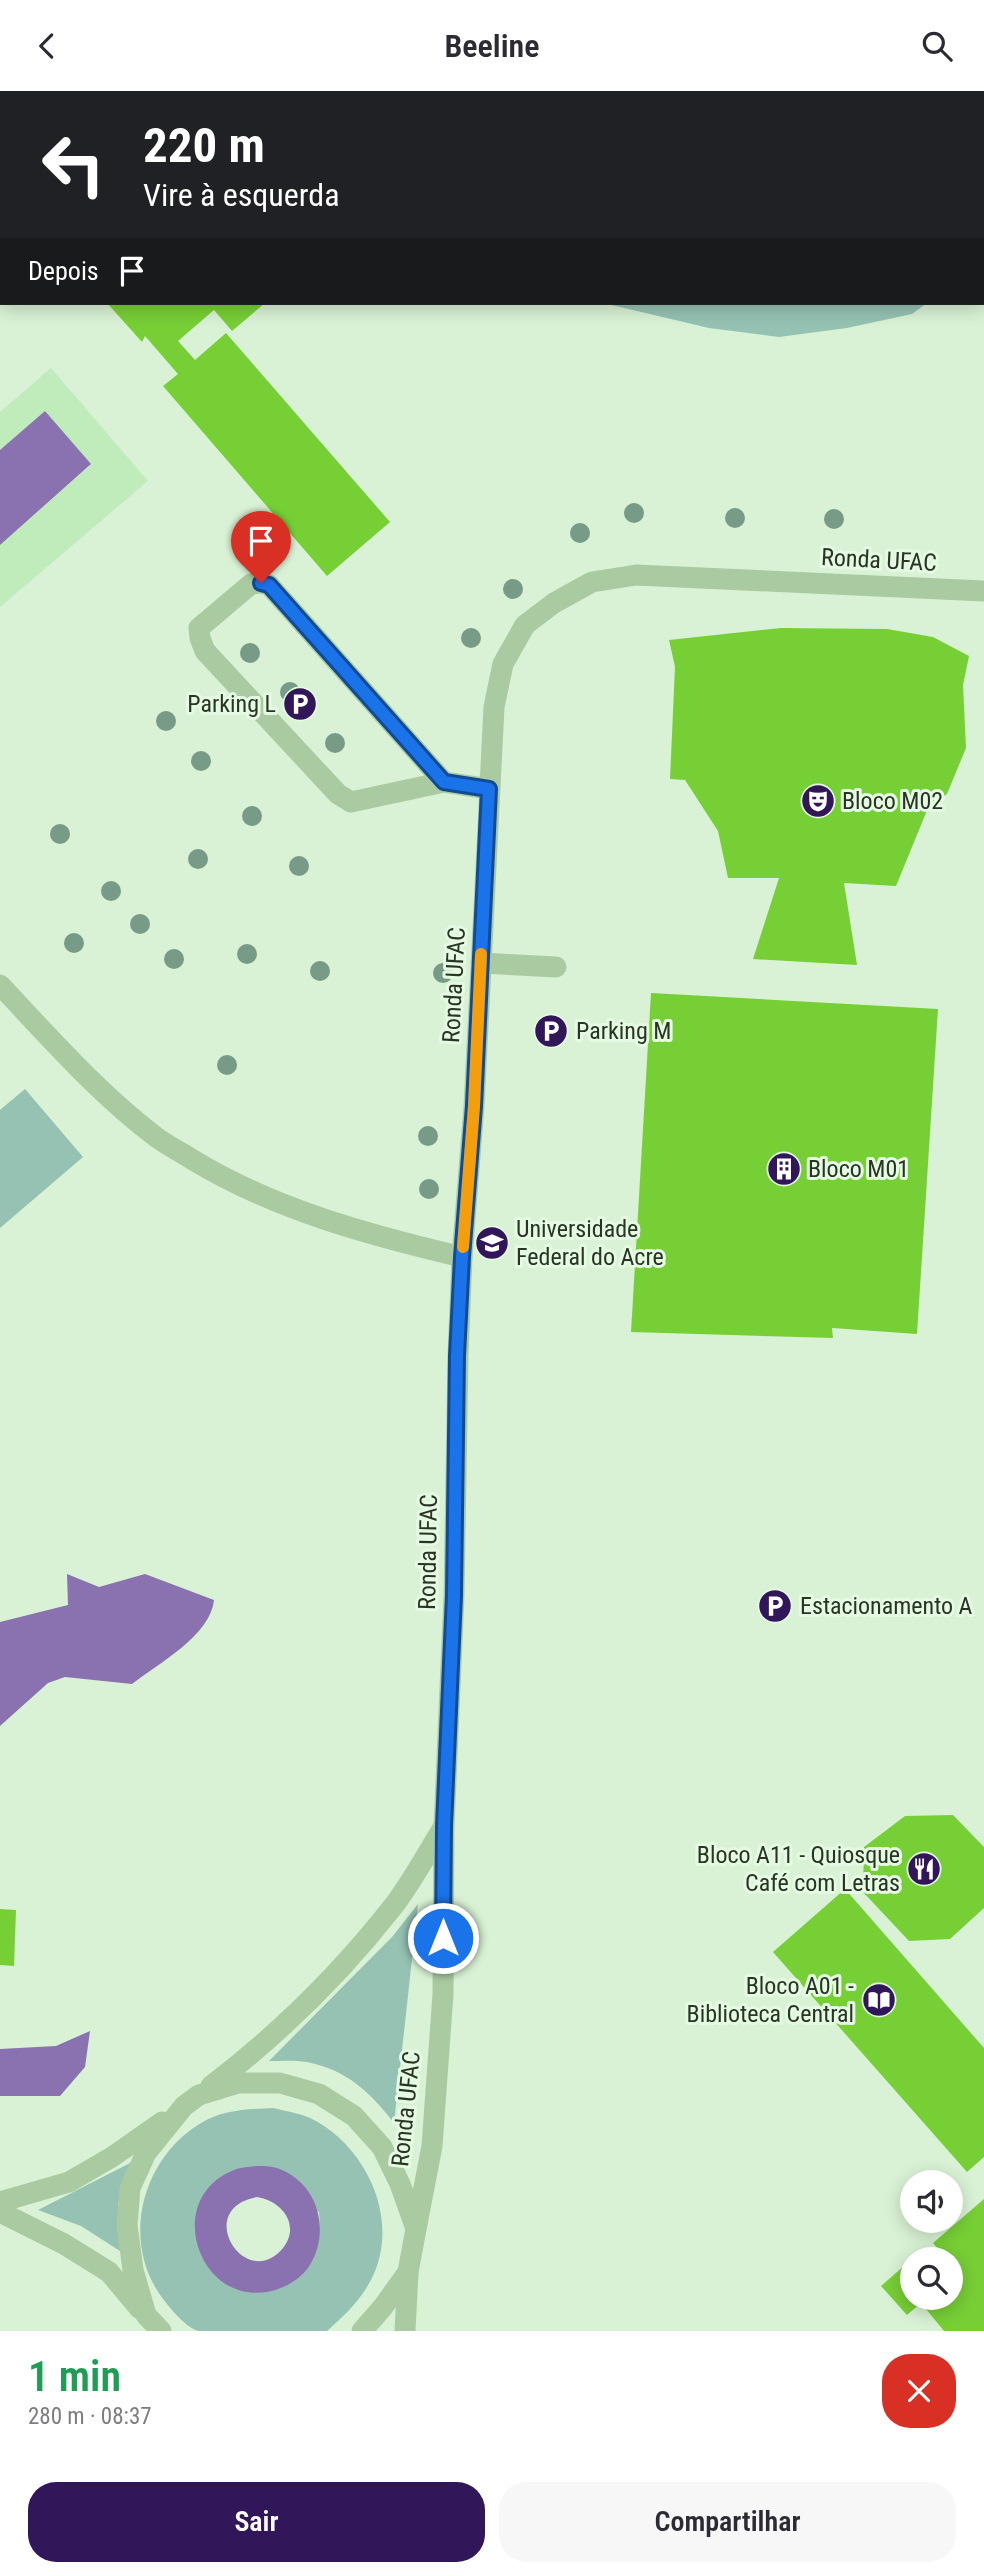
<!DOCTYPE html>
<html lang="pt">
<meta charset="utf-8">
<style>
body{margin:0;font-family:"Roboto Condensed",sans-serif;background:#f7f7f7;color:#2b2b33;height:100vh;display:flex;flex-direction:column;font-size:26px;white-space:nowrap}
*{box-sizing:border-box;margin:0}
p{font-size:23px;color:#7c7c81}
.icon{flex:none;width:38px;height:38px;fill:none;stroke:currentColor;stroke-width:2;stroke-linecap:round;stroke-linejoin:round}
.map{position:relative;height:2240px;overflow:hidden}
.sheet{display:flex;flex-direction:column;background:#fff;flex:1}
.sheet>*{flex:none}
.top-card{position:absolute;left:0px;top:0px;width:985px;height:214px;box-shadow:0 4px 18px #0003;background:#202124;color:#fff;overflow:hidden}
.tools{position:absolute;left:900px;top:2079px;display:grid;gap:14px}
.tools a{display:grid;place-items:center;width:63px;height:63px;border-radius:50%;background:#fff;box-shadow:0 4px 18px #0003;font-size:35px}
.pin{position:absolute;display:grid;place-items:center;width:60px;height:60px;color:#fff;margin:-72px -30px;border-radius:50% 50% 50% 0;rotate:-45deg;box-shadow:0 0 7px #0007}
.pin .icon{rotate:45deg}
.me{position:absolute;width:77px;margin:-38px;rotate:0deg;stroke-linejoin:round;filter:drop-shadow(0 0 5px #0008)}
.turn{display:flex;align-items:center;gap:24px;height:147px;padding:0 28px;font-size:32px}
.turn .icon{width:91px;height:91px;stroke-width:2.5}
.turn b{display:block;font-size:49px;line-height:60px}
.then{display:flex;align-items:center;height:66px;padding:0 28px;background:#0003;gap:14px;font-size:26px}
.round{display:grid;place-items:center;flex:none;width:74px;height:74px;border-radius:28px;background:#f7f7f7}
.head{display:flex;align-items:center;justify-content:space-between;height:119px;padding:0 28px}
h1{font-size:42px;font-weight:600;line-height:52px;color:#1e9e55}
.cta{display:flex;gap:14px;margin-top:auto;padding:14px 28px}
.cta a{flex:1;height:80px;border-radius:28px;background:#311759;color:#fff;font-size:28px;font-weight:600;line-height:80px;text-align:center}
.cta a+a{background:#f7f7f7;color:#2b2b33}
header{display:flex;justify-content:space-between;align-items:center;height:91px;padding:0 28px;background:#fff;font-size:32px;font-weight:600}
.map>svg:first-child{display:block}
.green{fill:#95c2b3;fill-rule:evenodd}
.plaza{fill:#c0ecbb}
.water{fill:#8a72b1;fill-rule:evenodd}
.building{fill:#77cf36}
.lines{fill:none;stroke-linecap:round;stroke-linejoin:round}
.minor{stroke:#aacba1;stroke-width:21}
.tree{fill:#779b86}
.route-casing{stroke:#114b97;stroke-width:18}
.route{stroke:#1a73e8;stroke-width:12}
.slow{stroke:#f59e0b;stroke-width:12}
.labels{text-anchor:middle;dominant-baseline:central;stroke-width:6;stroke-linejoin:round;paint-order:stroke}
.street-label{font-size:24px;fill:#2a3424;stroke:#e5fae2}
.poi-label{font-size:24px;fill:#2a3424;stroke:#e5fae2;text-anchor:start}
</style>
<header><svg class="icon" aria-label="back" viewBox="0 0 24 24"><path d="M15 5l-7 7 7 7"/></svg>Beeline<svg class="icon" aria-label="search" viewBox="0 0 24 24"><circle cx="10" cy="10" r="6"/><path d="M15 15l6 6"/></svg></header>
<div class="map">
<svg width="984" height="2240" viewBox="0 0 984 2240">
<rect width="100%" height="100%" fill="#d9f2d5"/>
<g class="green">
<polygon points="339,0 984,0 984,156 984,2"/>
<polygon points="603,212 927,212 912,223 847,237 779,246 709,237"/>
<polygon points="25,998 83,1066 0,1137 0,1019"/>
<path d="M418 1813 394 2032C370 2001 347 1979 307 1971 295 1969 281 1970 269 1970L392 1846Z"/>
<path d="M273 2017C285 2020 299 2022 310 2027 366 2054 401 2128 372 2187 361 2209 345 2224 327 2240 294 2240 262 2240 230 2240 221 2240 207 2240 198 2240 184 2235 172 2219 163 2208 120 2151 141 2068 201 2032 222 2019 248 2018 273 2017ZM235 2079 319 2121C325 2181 288 2213 229 2195L203 2105 217 2089Z"/>
<polygon points="136,2069 118,2112 120,2160 81,2135 38,2119"/>
</g>
<polygon class="plaza" points="51,277 148,390 0,516 0,454 91,374 45,320 0,359 0,321"/>
<g class="water">
<polygon points="45,320 91,373 0,454 0,359"/>
<path d="M67 1483 99 1496 145 1483 214 1509C211 1544 158 1573 132 1593L65 1586 48 1592 0 1635V1531L68 1514Z"/>
<polygon points="90,1940 85,1976 60,2005 0,2005 0,1958 56,1955"/>
<path d="M256 2075C262 2075 270 2075 277 2077 318 2091 331 2139 310 2174 303 2185 292 2193 281 2197 203 2227 158 2109 234 2079 241 2076 249 2076 256 2075ZM257 2106C282 2110 301 2134 283 2157 246 2202 192 2118 257 2106Z"/>
</g>
<g class="building">
<polygon points="107,212 265,212 232,240 214,219 178,250 195,269 226,242 390,431 327,485 163,295 178,283 145,245 142,251"/>
<polygon points="781,537 887,538 933,546 969,565 963,594 966,657 947,703 928,717 896,795 844,792 857,874 753,868 779,787 728,787 718,740 685,689 670,688 675,576 669,549"/>
<polygon points="651,902 938,918 917,1243 832,1237 833,1247 631,1241"/>
<polygon points="953,1724 984,1756 984,1817 950,1848 909,1850 863,1801 864,1756 905,1725"/>
<polygon points="845,1798 984,1957 984,2066 967,2081 773,1861"/>
<polygon points="0,1818 16,1819 14,1875 0,1874"/>
<polygon points="984,2108 984,2240 944,2240 921,2212 907,2224 881,2195 912,2168 912,2207 950,2207 950,2168 936,2168 942,2163 933,2152"/>
</g>
<g class="lines">
<g class="minor">
<polyline points="444,691 269,494 261,492 251,493 199,537 200,547 205,560 338,703 351,711 444,691 489,698"/>
<polyline points="481,872 556,876"/>
<path d="M0 894C50 947 98 1002 156 1046 168 1055 181 1061 193 1069 276 1119 369 1144 462 1166"/>
<path d="M211 1995C279 1943 342 1881 395 1813 413 1789 428 1761 444 1735"/>
<polyline points="0,2111 69,2091 112,2066 162,2031"/>
<polyline points="0,2121 64,2153 109,2181 140,2218"/>
<polyline points="416,2138 432,2055 443,1903 444,1735 454,1504 458,1265 462,1166 474,1015 494,616 503,573 525,534 554,512 592,491 636,484 984,500"/>
<polyline points="161,2240 146,2224 133,2179 127,2134 130,2097 146,2062 184,2015 199,2004 238,1992 280,1992 319,2003 354,2025 382,2056 400,2093 416,2138 408,2181 383,2216 362,2240"/>
<polyline points="405,2240 408,2181"/>
</g>
</g>
<g class="tree">
<circle cx="634" cy="422" r="10"/>
<circle cx="735" cy="427" r="10"/>
<circle cx="834" cy="428" r="10"/>
<circle cx="580" cy="442" r="10"/>
<circle cx="513" cy="498" r="10"/>
<circle cx="471" cy="547" r="10"/>
<circle cx="250" cy="562" r="10"/>
<circle cx="290" cy="601" r="10"/>
<circle cx="166" cy="630" r="10"/>
<circle cx="335" cy="652" r="10"/>
<circle cx="201" cy="670" r="10"/>
<circle cx="252" cy="725" r="10"/>
<circle cx="60" cy="743" r="10"/>
<circle cx="198" cy="768" r="10"/>
<circle cx="299" cy="775" r="10"/>
<circle cx="111" cy="800" r="10"/>
<circle cx="140" cy="833" r="10"/>
<circle cx="74" cy="852" r="10"/>
<circle cx="247" cy="863" r="10"/>
<circle cx="174" cy="868" r="10"/>
<circle cx="320" cy="880" r="10"/>
<circle cx="443" cy="882" r="10"/>
<circle cx="227" cy="974" r="10"/>
<circle cx="428" cy="1045" r="10"/>
<circle cx="429" cy="1098" r="10"/>
</g>
<g class="lines">
<g class="route-casing">
<polyline id="route" points="261,492 269,494 444,691 489,698 474,1015 462,1166 457,1265 454,1504 444,1735 443,1847"/>
</g>
<use href="#route" class="route"/>
<polyline class="slow" points="463,1156 474,1015 481,863"/>
</g>
<defs>
<g id="parking-disc" transform="scale(1.75)"><circle r="9.5" fill="#311759" stroke="#e5fae2"/><path d="M-3.5-5.5H1a3.5 3.5 0 0 1 0 7H-1V5.5H-3.5ZM-1-3.4V-.6H.8a1.4 1.4 0 0 0 0-2.8Z" fill="#fff"/></g>
<g id="theatre-disc" transform="scale(1.75)"><circle r="9.5" fill="#311759" stroke="#e5fae2"/><path d="M-5-5.5Q0-4 5-5.5V0Q5 5 0 6Q-5 5-5 0ZM-3.3-2.5H-1v1.5H-3.3ZM1-2.5H3.3v1.5H1ZM-2.8 1Q0 5.5 2.8 1Z" fill="#fff"/></g>
<g id="building-disc" transform="scale(1.75)"><circle r="9.5" fill="#311759" stroke="#e5fae2"/><path d="M-4-6H4V6H1V3H-1V6H-4ZM-2.5-4.3h1.7v1.8h-1.7ZM.8-4.3h1.7v1.8H.8ZM-2.5-1h1.7V.8h-1.7ZM.8-1h1.7V.8H.8Z" fill="#fff"/></g>
<g id="university-disc" transform="scale(1.75)"><circle r="9.5" fill="#311759" stroke="#e5fae2"/><path d="M0-5L7-2L0 1L-7-2ZM-4 1L0 2.5L4 1V4Q0 6-4 4Z" fill="#fff"/></g>
<g id="restaurant-disc" transform="scale(1.75)"><circle r="9.5" fill="#311759" stroke="#e5fae2"/><path d="M-5-6h1v4h1v-4h1v4h1v-4h1v5L-1.5 .5V6h-2V.5L-5-1ZM5-6V6H3V1.5H1.5Q1.5-4 5-6Z" fill="#fff"/></g>
<g id="library-disc" transform="scale(1.75)"><circle r="9.5" fill="#311759" stroke="#e5fae2"/><path d="M-6-4Q-3-5.5-.7-3.5V5Q-3 3-6 4ZM6-4Q3-5.5 .7-3.5V5Q3 3 6 4Z" fill="#fff"/></g>
</defs>
<g fill-rule="evenodd">
<use href="#parking-disc" x="300" y="613"/>
<use href="#theatre-disc" x="818" y="710"/>
<use href="#parking-disc" x="551" y="940"/>
<use href="#building-disc" x="784" y="1078"/>
<use href="#university-disc" x="492" y="1152"/>
<use href="#parking-disc" x="775" y="1515"/>
<use href="#restaurant-disc" x="924" y="1778"/>
<use href="#library-disc" x="879" y="1909"/>
</g>
<g class="labels">
<g class="street-label">
<text transform="translate(879 469) rotate(3)">Ronda UFAC</text>
<text transform="translate(454 894) rotate(-87)">Ronda UFAC</text>
<text transform="translate(428 1461) rotate(-89)">Ronda UFAC</text>
<text transform="translate(406 2018) rotate(-84)">Ronda UFAC</text>
</g>
<g class="poi-label">
<text x="276" y="613" text-anchor="end">Parking L</text>
<text x="842" y="710">Bloco M02</text>
<text x="576" y="940">Parking M</text>
<text x="808" y="1078">Bloco M01</text>
<text x="516" y="1138">Universidade<tspan x="516" dy="28">Federal do Acre</tspan></text>
<text x="800" y="1515">Estacionamento A</text>
<text x="900" y="1764" text-anchor="end">Bloco A11 - Quiosque<tspan x="900" dy="28">Café com Letras</tspan></text>
<text x="854" y="1895" text-anchor="end">Bloco A01 -<tspan x="854" dy="28">Biblioteca Central</tspan></text>
</g>
</g>
</svg>
<div class="tools">
<a><svg class="icon" aria-label="sound" viewBox="0 0 24 24"><path d="M4 9h4l5-4v14l-5-4H4zM17 9q2 3 0 6"/></svg></a>
<a><svg class="icon" aria-label="search" viewBox="0 0 24 24"><circle cx="10" cy="10" r="6"/><path d="M15 15l6 6"/></svg></a>
</div>
<div class="pin" style="left:261px;top:492px;background:#d93025"><svg class="icon" aria-label="arrive" viewBox="0 0 24 24"><path d="M6 21V4h12l-3 4 3 4H6"/></svg></div>
<svg class="me" style="left:443px;top:1847px" viewBox="-20 -20 40 40"><circle r="17" fill="#1a73e8" stroke="#fff" stroke-width="3"/><path d="M0-11L8 9 0 5-8 9z" fill="#fff"/></svg>
<div class="top-card">
<div class="turn"><svg class="icon" aria-label="left" viewBox="0 0 24 24"><path d="M17 20v-9H6M10 6l-5 5 5 5"/></svg><div><b>220 m</b>Vire à esquerda</div></div>
<div class="then">Depois<svg class="icon" aria-label="arrive" viewBox="0 0 24 24"><path d="M6 21V4h12l-3 4 3 4H6"/></svg></div>
</div>
</div>
<section class="sheet">
<div class="head"><div><h1>1 min</h1><p>280 m · 08:37</p></div><a class="round" style="background:#d93025;color:#fff"><svg class="icon" aria-label="close" viewBox="0 0 24 24"><path d="M6 6l12 12M18 6L6 18"/></svg></a></div>
<div class="cta"><a>Sair</a><a>Compartilhar</a></div>
</section>
